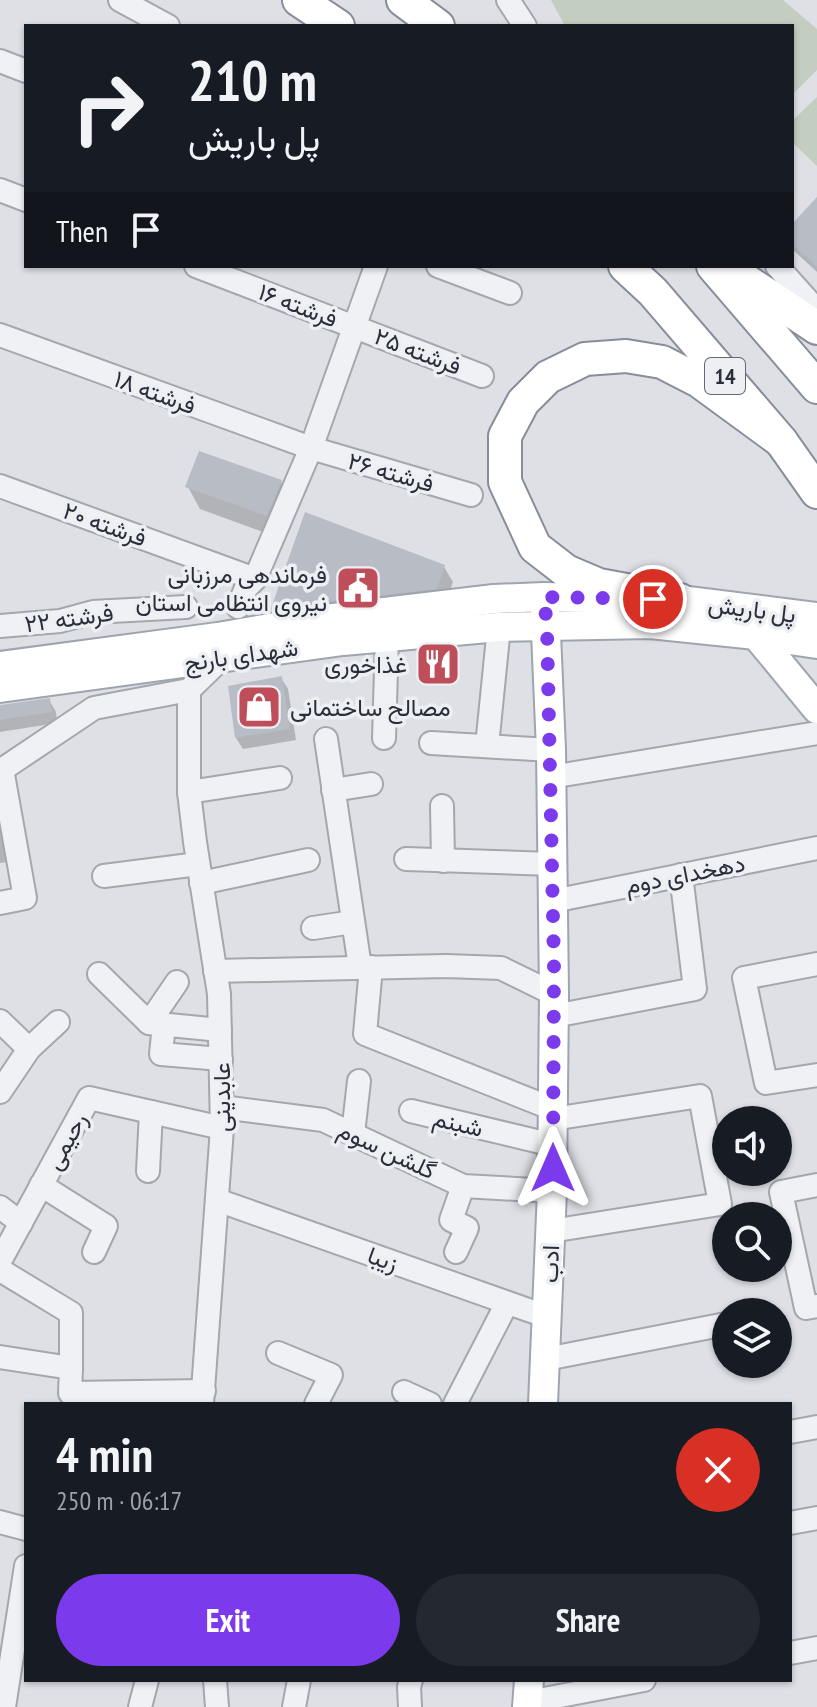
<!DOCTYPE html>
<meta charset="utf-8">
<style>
body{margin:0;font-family:"PT Sans Narrow",Vazirmatn,sans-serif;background:#242831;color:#f1f3f6;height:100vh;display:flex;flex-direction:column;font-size:30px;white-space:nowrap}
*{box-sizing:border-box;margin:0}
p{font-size:26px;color:#9ea1a6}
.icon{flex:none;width:44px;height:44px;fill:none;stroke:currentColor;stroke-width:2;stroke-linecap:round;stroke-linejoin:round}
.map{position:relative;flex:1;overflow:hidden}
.details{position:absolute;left:24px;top:1402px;width:768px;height:280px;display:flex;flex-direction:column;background:#171b24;border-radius:0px;box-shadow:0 2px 6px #0004}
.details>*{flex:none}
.banner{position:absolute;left:24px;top:24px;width:770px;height:244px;border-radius:0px;box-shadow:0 2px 6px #0004;background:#171b24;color:#f1f3f6;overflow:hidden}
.tools{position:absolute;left:712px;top:1106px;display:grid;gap:16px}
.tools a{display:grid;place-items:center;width:80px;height:80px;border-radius:50%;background:#171b24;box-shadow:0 2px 6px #0004;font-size:40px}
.pin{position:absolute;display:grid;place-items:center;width:68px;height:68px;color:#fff;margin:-34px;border:4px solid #fff;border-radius:50%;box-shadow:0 2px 8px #0007}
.me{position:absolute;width:88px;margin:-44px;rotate:0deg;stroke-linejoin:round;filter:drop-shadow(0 0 6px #0008)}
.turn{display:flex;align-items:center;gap:28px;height:168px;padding:0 32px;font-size:36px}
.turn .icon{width:104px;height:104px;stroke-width:2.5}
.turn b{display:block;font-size:56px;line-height:68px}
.then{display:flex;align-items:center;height:76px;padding:0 32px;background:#0003;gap:16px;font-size:30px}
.round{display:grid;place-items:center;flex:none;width:84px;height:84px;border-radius:42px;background:#242831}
.summary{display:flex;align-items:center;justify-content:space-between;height:136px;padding:0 32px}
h1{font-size:48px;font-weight:700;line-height:60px}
.cta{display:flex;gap:16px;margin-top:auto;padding:16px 32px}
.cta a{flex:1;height:92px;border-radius:48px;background:#7c3aed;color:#fff;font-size:32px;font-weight:700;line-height:92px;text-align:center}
.cta a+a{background:#242831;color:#f1f3f6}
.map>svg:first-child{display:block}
.green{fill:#c3cec0}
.shadow{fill:#0003}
.building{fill:#b8bcc5}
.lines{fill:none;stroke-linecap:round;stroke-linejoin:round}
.minor-casing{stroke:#a4a7ae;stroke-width:26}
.major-casing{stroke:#9ea4b0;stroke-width:32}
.highway-casing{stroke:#878d9a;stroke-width:36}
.minor{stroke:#f0f1f4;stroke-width:22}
.major{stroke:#fff;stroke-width:28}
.highway{stroke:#fff;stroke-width:32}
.route{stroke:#7c3aed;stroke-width:14;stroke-dasharray:0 25.2}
.labels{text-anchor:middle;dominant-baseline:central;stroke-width:7;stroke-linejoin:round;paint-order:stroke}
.shield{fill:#edeff3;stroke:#646872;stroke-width:2}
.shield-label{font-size:22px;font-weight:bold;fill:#292e3a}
.street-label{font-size:24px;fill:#292e3a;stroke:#edeff3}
.poi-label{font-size:24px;fill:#292e3a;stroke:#edeff3;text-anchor:end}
</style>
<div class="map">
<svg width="817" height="1707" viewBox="0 0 817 1707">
<rect width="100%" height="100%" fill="#dee0e5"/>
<g class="green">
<polygon points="551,0 783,0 817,29 817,70 792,95 792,26 565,26"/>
<polygon points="817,97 817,166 792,142 792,121"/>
</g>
<g class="shadow">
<polygon points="817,203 817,272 792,249 792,227"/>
<polygon points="281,482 293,504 279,538 200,509 188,487"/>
<polygon points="306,515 444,567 453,582 445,604 281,625 272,611"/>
<polygon points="281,678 288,689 296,740 243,749 236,738"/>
<polygon points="49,700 56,712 57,723 0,732 0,707"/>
<polygon points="0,820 7,862 0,863"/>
</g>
<g class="building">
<polygon points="817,197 817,267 792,244 792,224"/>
<polygon points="199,451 282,480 267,516 185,487"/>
<polygon points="305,512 445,565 437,589 315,603 270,611"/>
<polygon points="282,676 290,729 235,738 228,686"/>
<polygon points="50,698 52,712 0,720 0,705"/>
</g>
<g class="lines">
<g class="minor-casing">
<g id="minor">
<polyline points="120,0 168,26"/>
<polyline points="508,0 525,26"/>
<polyline points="0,61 26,71"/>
<polyline points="0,190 26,200"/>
<polyline points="196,266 482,376"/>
<polyline points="438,266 510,293"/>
<polyline points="777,266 810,303 817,308"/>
<polyline points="0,335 311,448 471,495"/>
<polyline points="0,486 255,579"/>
<polyline points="238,607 246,588 255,579 311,448 376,266"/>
<polyline points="0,626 60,621 93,612 186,607"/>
<polyline points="189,690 189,792 195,842 219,994 222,1128 202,1404"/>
<polyline points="384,738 387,636"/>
<polyline points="326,739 360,967"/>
<polyline points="431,743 551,750"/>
<polyline points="487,746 499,627"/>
<polyline points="0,771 94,708 189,690 222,658"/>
<polyline points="551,777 817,733"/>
<polyline points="333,790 371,784"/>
<polyline points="189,792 280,778"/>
<polyline points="442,806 443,861"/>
<polyline points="406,859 552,864"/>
<polyline points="104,876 198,864"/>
<polyline points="201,883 308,860"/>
<polyline points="553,901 817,848"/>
<polyline points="0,903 25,898 2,769"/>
<polyline points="313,928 353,922"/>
<polyline points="817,964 744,978 766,1083 817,1075"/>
<polyline points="371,967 365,1034 553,1109"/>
<polyline points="215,971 446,966 501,968 554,994"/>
<polyline points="99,974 149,1023 220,1030"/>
<polyline points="554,1016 695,989 681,875"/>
<polyline points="0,1021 29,1049"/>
<polyline points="149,1023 177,982"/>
<polyline points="164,1024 161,1054 221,1059"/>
<polyline points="0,1092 29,1049 58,1022"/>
<polyline points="222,1107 323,1120 463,1186 552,1191"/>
<polyline points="411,1111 553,1145"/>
<polyline points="353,1134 359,1081"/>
<polyline points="148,1171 151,1112"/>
<polyline points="41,1185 106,1226 94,1252"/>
<polyline points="817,1185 781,1192 806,1308 817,1306"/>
<polyline points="217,1200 548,1317"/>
<polyline points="0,1207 21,1223"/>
<polyline points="551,1231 720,1204 700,1096 553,1119"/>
<polyline points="456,1252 467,1228 451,1220 463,1186"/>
<polyline points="0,1261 89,1098 222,1128"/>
<polyline points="0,1270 71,1313 71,1368"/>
<polyline points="278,1353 331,1375 316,1404"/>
<polyline points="0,1357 71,1368 70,1393 204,1391"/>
<polyline points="546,1359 726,1324"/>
<polyline points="404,1392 430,1404"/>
<polyline points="455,1404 507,1303"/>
<polyline points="790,1432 817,1427"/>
<polyline points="0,1522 26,1529"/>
<polyline points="790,1523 817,1518"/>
<polyline points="790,1653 817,1648"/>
<polyline points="215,1680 217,1707"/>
<polyline points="528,1702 644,1680"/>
<polyline points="4,1707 26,1566"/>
<polyline points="140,1707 147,1680"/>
<polyline points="294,1707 299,1680"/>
<polyline points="410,1707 409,1687 411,1680"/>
</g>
</g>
<g class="major-casing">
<g id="major">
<polyline points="756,635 817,709"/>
<polyline points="0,666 218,637 317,620 494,599 544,597 680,600 817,617"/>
<polyline points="0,688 343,641 499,627 650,624 756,635 817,644"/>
<polyline points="543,1404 552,1191 554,994 551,750 545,610"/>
<polyline points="527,1707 529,1680"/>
</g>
</g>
<g class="highway-casing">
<g id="highway">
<polyline points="299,0 338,26"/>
<polyline points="403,0 438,26"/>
<polyline points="625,266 653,292 781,441 817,492"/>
<polyline points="713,266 817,387"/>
<polyline points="733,272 817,328"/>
<polyline points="680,600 599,585 566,571 535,547 505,482 505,436 523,402 548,377 585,359 626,356 662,362 699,381 781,441"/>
</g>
</g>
<use href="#minor" class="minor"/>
<use href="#major" class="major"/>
<use href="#highway" class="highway"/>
</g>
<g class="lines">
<polyline class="route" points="553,1168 554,965 547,627 544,597 653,599"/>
</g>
<defs>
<g id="civic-square" transform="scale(2.3)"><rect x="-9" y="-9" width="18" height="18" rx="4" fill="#be4f5a" stroke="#edeff3"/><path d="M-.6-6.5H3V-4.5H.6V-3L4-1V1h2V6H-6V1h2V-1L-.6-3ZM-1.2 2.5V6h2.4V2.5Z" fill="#fff"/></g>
<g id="restaurant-square" transform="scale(2.3)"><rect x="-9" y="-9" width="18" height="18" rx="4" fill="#be4f5a" stroke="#edeff3"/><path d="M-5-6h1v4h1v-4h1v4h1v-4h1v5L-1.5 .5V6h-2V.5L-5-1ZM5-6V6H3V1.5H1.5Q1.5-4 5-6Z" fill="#fff"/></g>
<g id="shop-square" transform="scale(2.3)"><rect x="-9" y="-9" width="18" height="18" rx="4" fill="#be4f5a" stroke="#edeff3"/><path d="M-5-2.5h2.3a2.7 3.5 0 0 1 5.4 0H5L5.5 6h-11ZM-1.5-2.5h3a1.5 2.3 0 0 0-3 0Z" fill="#fff"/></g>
</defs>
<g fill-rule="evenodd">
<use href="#civic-square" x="358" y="588"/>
<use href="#restaurant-square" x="438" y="664"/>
<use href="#shop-square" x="259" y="707"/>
</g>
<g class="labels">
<rect class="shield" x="705" y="358" width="40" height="36" rx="6"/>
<g class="shield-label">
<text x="725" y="376">14</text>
</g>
<g class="street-label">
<text transform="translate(298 305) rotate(21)">۱۶ فرشته</text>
<text transform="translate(418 351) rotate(21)">۲۵ فرشته</text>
<text transform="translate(155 392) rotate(20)">۱۸ فرشته</text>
<text transform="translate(391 472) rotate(16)">۲۶ فرشته</text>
<text transform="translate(105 524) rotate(20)">۲۰ فرشته</text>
<text transform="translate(752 609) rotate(7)">پل باریش</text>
<text transform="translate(69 618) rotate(-8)">۲۲ فرشته</text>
<text transform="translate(241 655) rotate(-8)">شهدای بارنج</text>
<text transform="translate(685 874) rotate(-11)">دهخدای دوم</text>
<text transform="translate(221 1097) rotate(-90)">عابدینی</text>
<text transform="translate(458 1123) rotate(13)">شبنم</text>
<text transform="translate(66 1141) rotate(-61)">رحیمی</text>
<text transform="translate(387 1150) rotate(25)">گلشن سوم</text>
<text transform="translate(383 1259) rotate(20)">زیبا</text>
<text transform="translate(550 1264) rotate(-88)">ادب</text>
</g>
<g class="poi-label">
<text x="327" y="574">فرماندهی مرزبانی<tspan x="327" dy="28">نیروی انتظامی استان</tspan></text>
<text x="407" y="664">غذاخوری</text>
<text x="290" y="707" text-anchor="start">مصالح ساختمانی</text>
</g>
</g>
</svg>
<div class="tools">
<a><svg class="icon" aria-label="sound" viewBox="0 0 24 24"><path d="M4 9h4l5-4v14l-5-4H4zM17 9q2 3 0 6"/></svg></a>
<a><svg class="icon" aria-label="search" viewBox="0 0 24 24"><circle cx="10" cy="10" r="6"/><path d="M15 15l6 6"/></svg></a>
<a><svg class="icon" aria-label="layers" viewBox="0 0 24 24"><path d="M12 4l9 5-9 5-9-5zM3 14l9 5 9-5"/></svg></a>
</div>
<div class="pin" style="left:653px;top:599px;background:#d93025"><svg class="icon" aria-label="arrive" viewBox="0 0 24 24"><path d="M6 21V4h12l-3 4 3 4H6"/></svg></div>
<svg class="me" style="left:553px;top:1168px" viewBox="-20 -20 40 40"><path d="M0-17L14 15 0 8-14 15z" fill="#7c3aed" stroke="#fff" stroke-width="4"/></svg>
<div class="banner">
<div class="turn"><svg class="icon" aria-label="right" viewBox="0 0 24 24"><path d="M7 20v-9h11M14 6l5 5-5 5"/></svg><div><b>210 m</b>پل باریش</div></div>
<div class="then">Then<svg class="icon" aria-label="arrive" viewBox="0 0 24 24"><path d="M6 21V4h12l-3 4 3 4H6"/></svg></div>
</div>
<section class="details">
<div class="summary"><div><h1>4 min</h1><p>250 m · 06:17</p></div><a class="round" style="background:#d93025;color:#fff"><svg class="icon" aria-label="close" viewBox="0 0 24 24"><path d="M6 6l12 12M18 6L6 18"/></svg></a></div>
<div class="cta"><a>Exit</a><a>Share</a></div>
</section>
</div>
